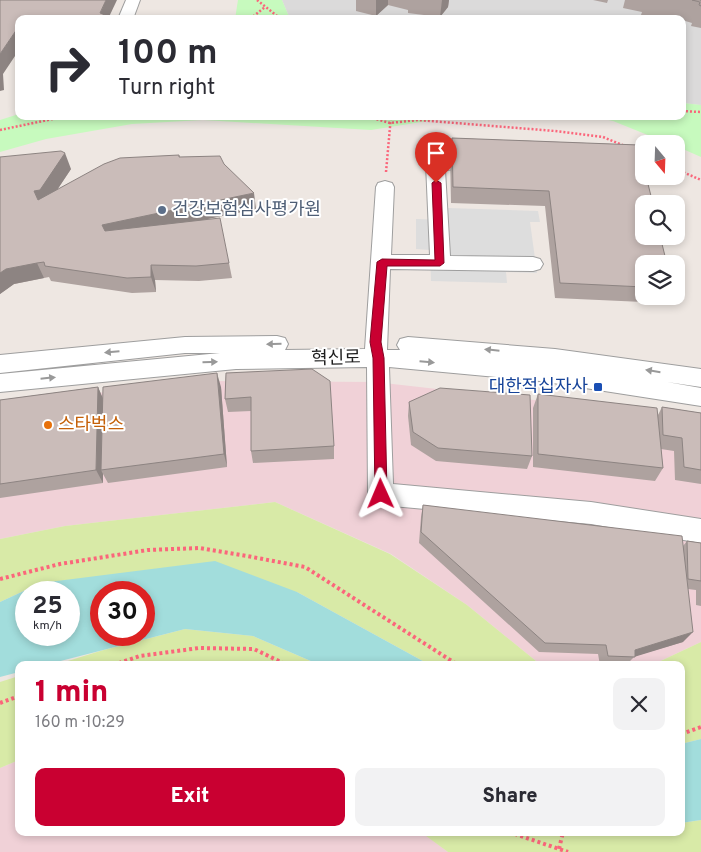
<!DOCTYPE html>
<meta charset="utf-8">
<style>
body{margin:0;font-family:Overpass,"Noto Sans KR",sans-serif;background:#f2f2f3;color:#2b2b33;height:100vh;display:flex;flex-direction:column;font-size:19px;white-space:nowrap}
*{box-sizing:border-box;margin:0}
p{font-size:16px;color:#7c7c81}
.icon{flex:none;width:28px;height:28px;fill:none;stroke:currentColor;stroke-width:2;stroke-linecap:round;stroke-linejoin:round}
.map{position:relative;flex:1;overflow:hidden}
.drawer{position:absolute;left:15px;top:661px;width:670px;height:175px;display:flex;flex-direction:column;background:#fff;border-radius:10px;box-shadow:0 2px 8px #0003}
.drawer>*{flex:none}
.top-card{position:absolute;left:15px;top:15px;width:671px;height:105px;border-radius:10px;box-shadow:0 2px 8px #0003;background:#fff;color:#2b2b33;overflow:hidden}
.needle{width:32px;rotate:161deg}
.buttons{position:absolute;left:635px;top:135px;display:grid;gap:10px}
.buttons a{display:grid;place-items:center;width:50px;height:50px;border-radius:10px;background:#fff;box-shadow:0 2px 8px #0003;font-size:25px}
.speed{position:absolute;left:15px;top:581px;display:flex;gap:10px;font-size:25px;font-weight:700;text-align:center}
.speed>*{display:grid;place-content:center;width:65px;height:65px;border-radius:50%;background:#fff;box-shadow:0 2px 8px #0003;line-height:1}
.speed small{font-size:12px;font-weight:400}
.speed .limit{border:8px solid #d22;background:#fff;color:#111}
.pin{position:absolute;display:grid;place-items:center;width:42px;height:42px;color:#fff;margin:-51px -21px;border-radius:50% 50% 50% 0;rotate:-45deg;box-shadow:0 0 5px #0007}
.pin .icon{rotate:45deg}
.me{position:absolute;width:55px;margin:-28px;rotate:359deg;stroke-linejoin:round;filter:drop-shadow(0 0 4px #0008)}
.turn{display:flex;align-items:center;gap:18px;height:105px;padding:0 20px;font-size:22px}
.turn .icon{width:65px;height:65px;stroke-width:2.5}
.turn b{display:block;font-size:35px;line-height:42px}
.round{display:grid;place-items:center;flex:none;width:52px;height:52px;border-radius:10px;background:#f2f2f3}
.summary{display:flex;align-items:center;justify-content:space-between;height:85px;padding:0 20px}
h1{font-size:30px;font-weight:800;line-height:38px;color:#c90031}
.cta{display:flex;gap:10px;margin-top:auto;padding:10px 20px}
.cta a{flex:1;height:58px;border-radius:10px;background:#c90031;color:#fff;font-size:20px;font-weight:800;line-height:58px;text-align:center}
.cta a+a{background:#f2f2f3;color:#2b2b33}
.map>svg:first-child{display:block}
.residential{fill:#dbdada}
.commercial{fill:#f0d1d7}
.grass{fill:#d8eaa7}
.park{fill:#c7fabe}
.parking{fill:#ddd}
.water{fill:#a2dddc;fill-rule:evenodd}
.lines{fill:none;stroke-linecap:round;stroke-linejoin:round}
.minor-casing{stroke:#9e9e9e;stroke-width:2}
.path-far1{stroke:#fb667b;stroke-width:2.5;stroke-dasharray:2 2;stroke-linecap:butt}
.path{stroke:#fb667b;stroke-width:4;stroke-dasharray:3 3;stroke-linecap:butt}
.minor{fill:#fff;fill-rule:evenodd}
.wall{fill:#aea29f}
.shaded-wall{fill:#8d8482}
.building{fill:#cabcb9;stroke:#8d8482}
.oneway{fill:#999}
.route{fill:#c90031;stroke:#830020}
.service-dot{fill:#5c6f8a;stroke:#fff;stroke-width:2}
.transit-dot{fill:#1a4fb4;stroke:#fff;stroke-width:2}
.food-dot{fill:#e8710a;stroke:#fff;stroke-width:2}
.labels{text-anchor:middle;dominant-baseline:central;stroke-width:4;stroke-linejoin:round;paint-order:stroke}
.service-label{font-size:18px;fill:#4e5e75;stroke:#fff;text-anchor:start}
.street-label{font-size:18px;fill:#1d1d1d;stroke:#fff}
.transit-label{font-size:18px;fill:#164399;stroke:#fff;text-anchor:end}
.food-label{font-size:18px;fill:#c56008;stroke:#fff;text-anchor:start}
</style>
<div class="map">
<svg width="701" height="852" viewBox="0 0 701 852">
<rect width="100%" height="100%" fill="#eee7e2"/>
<polygon class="residential" points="282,0 701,0 701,105 683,103 682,19 290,19"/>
<g class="commercial">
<polygon points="196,381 375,382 701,419 701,642 652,665 562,665 536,661 467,605 391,554 275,502 65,526 0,539 0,405"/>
<polygon points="19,760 19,832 422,832 448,852 0,852 0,768"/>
</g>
<g class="grass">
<polygon points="275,502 390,554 467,605 536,661 562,665 430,665 297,592 41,583 0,602 0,539 65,526"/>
<polygon points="185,629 253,636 320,665 55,665 100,651"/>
<polygon points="701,642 701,739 681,744 681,665 652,665"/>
<polygon points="19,676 19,760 0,768 0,682"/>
<polygon points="701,820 701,852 448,852 422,833 681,832 681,823"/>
</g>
<g class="park">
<polygon points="238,0 282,0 290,19 235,19"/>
<polygon points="683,103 701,105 701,157 676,146 676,144 670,144 613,121 590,116 682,116"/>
<polygon points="19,114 19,116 459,116 371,130 203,120 132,124 46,139 0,152 0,120"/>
</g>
<polygon class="parking" points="448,208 538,211 540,222 530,222 537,273 506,272 507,283 431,281 430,250 416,249 416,219 448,220"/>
<g class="water">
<path d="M215 561 297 592 430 665H320L253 636 185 629 45 665H19V672L0 677V602L41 583ZM26 592H69V635H26ZM101 592H144V635H101Z"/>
<polygon points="701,739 701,820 681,823 681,744"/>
</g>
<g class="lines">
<g class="minor-casing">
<g id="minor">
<polygon points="126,0 140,0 133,19 118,19"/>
<polygon points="435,158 457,161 460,165 457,169 445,170 450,256 533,257 540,259 543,264 540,269 533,271 390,269 387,350 400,350 397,345 400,339 408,337 555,349 701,369 701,387 667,382 701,388 701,406 540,381 389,367 393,484 591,502 701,519 701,543 591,524 381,505 372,502 368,494 367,367 236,369 0,392 0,374 220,353 185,353 0,373 0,355 185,337 277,336 285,338 288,344 285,350 365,349 376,187 378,183 385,181 392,183 394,187 391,255 430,255 426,164 429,160"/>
</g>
</g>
<g class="path-far1">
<polyline points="257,0 281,19"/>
<polyline points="250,19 265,7"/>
<polyline points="682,111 701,112"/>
<polyline points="365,116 390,123 418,120 555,131 603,137 625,146"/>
<polyline points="0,130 67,116"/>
<polyline points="676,169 701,180"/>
<polyline points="386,172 391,116"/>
</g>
<g class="path">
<polyline points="0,579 60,564 148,550 199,548 247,556 305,567 458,665"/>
<polyline points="113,665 140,656 199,648 254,649 287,665"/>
<polyline points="0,703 19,696"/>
<polyline points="681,734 701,727"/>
<polyline points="509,832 568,852"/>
<polyline points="559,849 563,832"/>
</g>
<use href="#minor" class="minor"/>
</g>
<g class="wall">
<polygon points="356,0 449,0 448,7 440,17 408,13 408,10 388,5 376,16 356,11"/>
<polygon points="593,0 608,0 607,3"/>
<polygon points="625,0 701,0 701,28 691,26 692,23 682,20 682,19 675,19 654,15 653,18 641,15 642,12 623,8"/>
<polygon points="452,138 639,145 644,264 644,296 669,296 665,303 555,298 545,206 451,203 450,154"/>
<polygon points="179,155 180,157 224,164 256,209 206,219 229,263 232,278 199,281 155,280 156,292 132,293 51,281 49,277 14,284 0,294 0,157 71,169 57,190"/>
<polygon points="226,373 334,446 334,459 253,463 251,451 251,411 228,412 225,399"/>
<polygon points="98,387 103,399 221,387 227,467 108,483 103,474 103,483 0,498 0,400"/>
<polygon points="538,394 658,415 662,407 701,413 701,484 675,480 674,451 661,449 663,468 655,481 533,467 533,408"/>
<polygon points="409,402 532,456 527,469 436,461 411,445 408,416"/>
<polygon points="423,505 683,546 687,541 701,543 701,606 696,605 696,590 688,589 683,642 635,656 626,665 600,665 598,654 539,652 419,543 421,517"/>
</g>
<g class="shaded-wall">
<polygon points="106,0 117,0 108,19 100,13"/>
<polygon points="376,0 388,0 388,5 376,16"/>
<polygon points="442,0 449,0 448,7 440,17"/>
<polygon points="17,29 19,33 19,50 3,74 4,90 0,91 0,54"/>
<polygon points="65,153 71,169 47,205 41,206 34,191"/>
<polygon points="254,193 256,209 107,240 102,225"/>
<polygon points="37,263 44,278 14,284 0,294 0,273 6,269"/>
<polygon points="151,265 155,280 156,292 151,277"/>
<polygon points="217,373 221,387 227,467 224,454"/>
<polygon points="98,387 104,401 101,470 103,474 103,483 96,470"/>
<polygon points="693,632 683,642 634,657 635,650"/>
</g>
<g class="building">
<polygon points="0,0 106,0 100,13 115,19 19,19 19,30 17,29 0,54"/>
<polygon points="692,0 701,0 701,6 699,5 700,2"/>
<polygon points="452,138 639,145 644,165 644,176 646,176 653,204 644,204 644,236 660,236 667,264 644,264 644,287 560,283 549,191 453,187"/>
<polygon points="61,151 65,153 40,190 34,191 38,200 104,164 120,158 179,155 179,157 220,156 224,164 254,193 102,225 105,231 220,218 229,263 196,266 151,265 151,277 127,278 45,266 44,262 37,263 6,269 0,273 0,157"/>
<polygon points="312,369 330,381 334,446 251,451 251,397 225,399 226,373"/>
<polygon points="217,373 224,454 101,470 103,387"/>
<polygon points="98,387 96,470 0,484 0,400"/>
<polygon points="440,388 530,395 532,456 438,448 413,432 409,402"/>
<polygon points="538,394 657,408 663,468 538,454"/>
<polygon points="662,407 701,413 701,470 684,467 682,438 663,435"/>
<polygon points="423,505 682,536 693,632 635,650 635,657 608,656 606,645 545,643 421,532"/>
<polygon points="687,541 701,543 701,581 688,579"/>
</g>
<defs><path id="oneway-solid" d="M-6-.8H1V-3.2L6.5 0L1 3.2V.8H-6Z" transform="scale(1.25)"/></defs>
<g class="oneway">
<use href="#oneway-solid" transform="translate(274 344) rotate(179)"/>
<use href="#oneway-solid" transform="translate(492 350) rotate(-174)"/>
<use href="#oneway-solid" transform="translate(112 352) rotate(175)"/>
<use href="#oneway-solid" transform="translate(210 362) rotate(-2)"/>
<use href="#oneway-solid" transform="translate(427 362) rotate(5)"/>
<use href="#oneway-solid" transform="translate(653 371) rotate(-171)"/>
<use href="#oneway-solid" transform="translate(48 378) rotate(-6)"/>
</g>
<polygon class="route" points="436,180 441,183 444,263 440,266 387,266 381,342 384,358 387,494 381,499 375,494 373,358 370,342 377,262 382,259 435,260 432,183"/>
<circle class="service-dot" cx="162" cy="210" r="5"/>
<rect class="transit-dot" x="593" y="382" width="10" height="10" rx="2.5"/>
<circle class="food-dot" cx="48" cy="425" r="5"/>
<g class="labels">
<g class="service-label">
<text x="172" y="210">건강보험심사평가원</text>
</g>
<g class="street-label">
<text transform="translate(336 359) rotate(-1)">혁신로</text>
</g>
<g class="transit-label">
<text x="588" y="387">대한적십자사</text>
</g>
<g class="food-label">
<text x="58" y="425">스타벅스</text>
</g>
</g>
</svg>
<div class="buttons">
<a><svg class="needle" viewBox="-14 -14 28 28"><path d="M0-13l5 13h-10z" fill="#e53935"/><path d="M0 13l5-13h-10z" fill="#7c7c81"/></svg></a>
<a><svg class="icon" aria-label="search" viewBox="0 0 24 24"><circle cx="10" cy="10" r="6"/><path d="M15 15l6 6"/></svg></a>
<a><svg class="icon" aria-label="layers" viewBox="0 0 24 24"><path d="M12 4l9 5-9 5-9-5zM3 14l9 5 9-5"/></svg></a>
</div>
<div class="speed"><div>25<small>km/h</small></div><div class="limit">30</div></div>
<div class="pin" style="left:436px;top:183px;background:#d93025"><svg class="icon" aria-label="arrive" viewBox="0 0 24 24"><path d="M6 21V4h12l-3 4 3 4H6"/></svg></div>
<svg class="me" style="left:381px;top:494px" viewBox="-20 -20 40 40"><path d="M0-17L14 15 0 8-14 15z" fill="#c90031" stroke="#fff" stroke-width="4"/></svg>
<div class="top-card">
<div class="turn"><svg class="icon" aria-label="right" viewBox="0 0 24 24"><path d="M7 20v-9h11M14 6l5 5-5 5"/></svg><div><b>100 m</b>Turn right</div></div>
</div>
<section class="drawer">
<div class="summary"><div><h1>1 min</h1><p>160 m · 10:29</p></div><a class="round"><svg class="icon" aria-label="close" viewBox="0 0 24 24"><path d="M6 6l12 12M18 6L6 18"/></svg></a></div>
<div class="cta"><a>Exit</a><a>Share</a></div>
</section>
</div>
